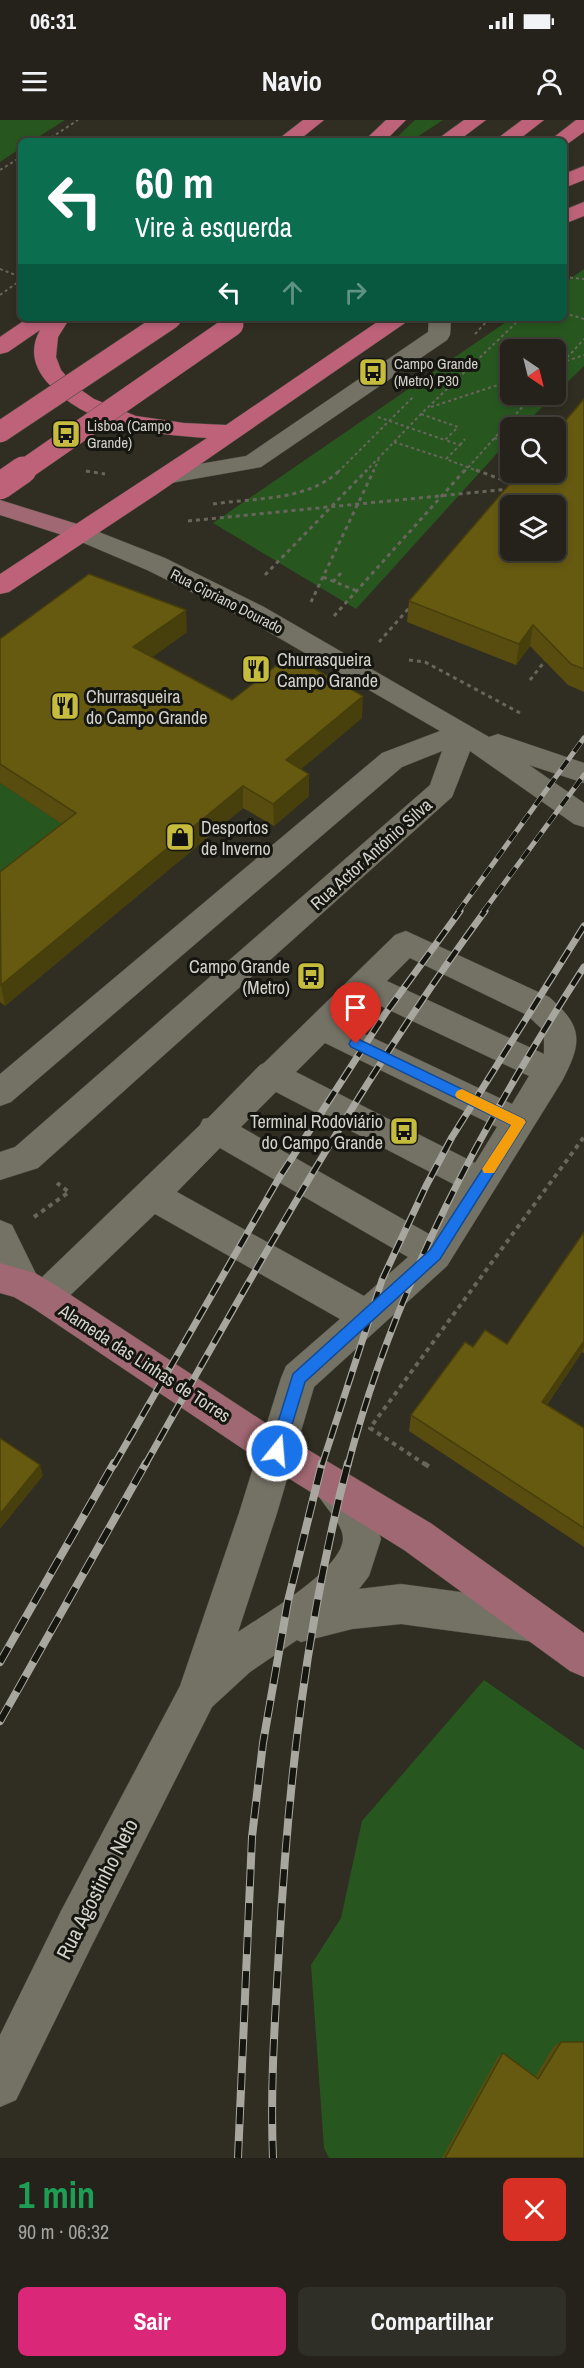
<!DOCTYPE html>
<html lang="pt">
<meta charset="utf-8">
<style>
body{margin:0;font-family:"Archivo Narrow",sans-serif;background:#302f27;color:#f1f3f6;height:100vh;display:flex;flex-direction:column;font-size:22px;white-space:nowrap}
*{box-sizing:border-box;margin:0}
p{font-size:20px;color:#a3a4a2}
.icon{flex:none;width:33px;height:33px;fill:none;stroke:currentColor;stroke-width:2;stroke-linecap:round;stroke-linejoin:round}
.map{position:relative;height:2038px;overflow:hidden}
.sheet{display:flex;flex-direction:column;background:#24221a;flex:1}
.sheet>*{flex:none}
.banner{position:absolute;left:18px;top:18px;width:549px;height:183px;border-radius:9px;box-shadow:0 3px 9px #0003,0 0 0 2px #413f39;background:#0b6e4f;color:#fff;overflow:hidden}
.needle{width:39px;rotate:145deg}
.controls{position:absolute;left:500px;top:219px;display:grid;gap:12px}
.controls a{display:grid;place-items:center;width:66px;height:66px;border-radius:9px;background:#24221a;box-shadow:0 3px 9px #0003,0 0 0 2px #413f39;font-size:30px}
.pin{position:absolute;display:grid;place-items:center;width:51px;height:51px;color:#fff;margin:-62px -26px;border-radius:50% 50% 50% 0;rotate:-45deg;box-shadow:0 0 6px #0007}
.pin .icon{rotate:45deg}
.me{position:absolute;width:66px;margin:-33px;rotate:17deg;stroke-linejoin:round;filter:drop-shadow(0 0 4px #0008)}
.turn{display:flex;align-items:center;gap:21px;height:126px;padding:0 18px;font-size:27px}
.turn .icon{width:78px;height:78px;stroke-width:2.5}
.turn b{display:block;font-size:42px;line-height:51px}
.lanes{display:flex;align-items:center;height:57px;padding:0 18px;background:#0003;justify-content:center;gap:30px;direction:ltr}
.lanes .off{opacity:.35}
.round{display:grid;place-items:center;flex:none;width:63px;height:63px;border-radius:9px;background:#302f27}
.head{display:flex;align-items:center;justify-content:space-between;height:102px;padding:0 18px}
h1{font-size:36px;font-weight:700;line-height:45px;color:#1e9e55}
.action{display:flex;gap:12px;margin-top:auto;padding:12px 18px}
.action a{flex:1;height:69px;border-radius:9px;background:#db2777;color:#fff;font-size:24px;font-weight:700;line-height:69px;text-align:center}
.action a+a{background:#302f27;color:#f1f3f6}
.status{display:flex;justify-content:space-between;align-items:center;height:42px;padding:0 30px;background:#24221a;direction:ltr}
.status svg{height:16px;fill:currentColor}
header{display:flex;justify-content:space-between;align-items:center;height:78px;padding:0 18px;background:#24221a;font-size:27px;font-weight:700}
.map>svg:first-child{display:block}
.green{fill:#27571f;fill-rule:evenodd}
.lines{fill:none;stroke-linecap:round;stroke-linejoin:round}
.minor-casing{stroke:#4c4b41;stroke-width:1}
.major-casing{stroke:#4c4b41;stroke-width:1}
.highway-casing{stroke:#4c4b41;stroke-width:1}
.path-far3{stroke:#68665c;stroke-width:2;stroke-dasharray:3 3;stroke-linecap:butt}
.path-far2{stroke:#68665c;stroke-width:3;stroke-dasharray:4 4;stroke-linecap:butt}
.path-far1{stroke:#68665c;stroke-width:4;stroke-dasharray:4.5 4.5;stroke-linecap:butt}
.path{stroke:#68665c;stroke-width:4.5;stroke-dasharray:6 6;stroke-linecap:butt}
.minor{fill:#747265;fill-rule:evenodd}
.major{fill:#a06872;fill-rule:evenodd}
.highway{fill:#be627a;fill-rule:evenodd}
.rail-far2-casing{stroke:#a8a79f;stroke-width:5}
.rail-far1-casing{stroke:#a8a79f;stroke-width:7}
.rail-casing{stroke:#a8a79f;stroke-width:8}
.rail-far2{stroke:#161611;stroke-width:4;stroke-dasharray:11;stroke-linecap:butt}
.rail-far1{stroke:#161611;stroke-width:4.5;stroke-dasharray:14;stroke-linecap:butt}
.rail{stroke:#161611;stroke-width:6;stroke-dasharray:17;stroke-linecap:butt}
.highway-bridge-far1-casing{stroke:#4c4b41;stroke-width:22;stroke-linecap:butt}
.highway-bridge-casing{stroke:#4c4b41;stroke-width:28;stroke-linecap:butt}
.highway-bridge-far1{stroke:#be627a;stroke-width:21}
.highway-bridge{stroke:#be627a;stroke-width:27}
.wall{fill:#584d0f}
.shaded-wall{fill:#473f0c}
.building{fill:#665a11;stroke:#473f0c;stroke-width:1.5;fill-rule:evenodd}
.route{fill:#1a73e8;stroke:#114b97;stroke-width:1.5}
.slow{fill:#f59e0b}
.labels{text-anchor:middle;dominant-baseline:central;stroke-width:6;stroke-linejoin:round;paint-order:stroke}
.far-poi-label{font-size:15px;fill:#d3d2cb;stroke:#161611;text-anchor:start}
.far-street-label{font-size:15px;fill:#d3d2cb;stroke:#161611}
.poi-label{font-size:18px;fill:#d3d2cb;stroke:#161611;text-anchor:start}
.street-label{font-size:18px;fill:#d3d2cb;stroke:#161611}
.near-street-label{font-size:21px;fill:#d3d2cb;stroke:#161611}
</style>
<div class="status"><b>06:31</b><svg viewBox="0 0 49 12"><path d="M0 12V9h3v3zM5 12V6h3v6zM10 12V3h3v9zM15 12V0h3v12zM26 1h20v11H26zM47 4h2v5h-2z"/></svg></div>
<header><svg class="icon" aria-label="menu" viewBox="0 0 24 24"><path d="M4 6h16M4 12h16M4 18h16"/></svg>Navio<svg class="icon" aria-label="person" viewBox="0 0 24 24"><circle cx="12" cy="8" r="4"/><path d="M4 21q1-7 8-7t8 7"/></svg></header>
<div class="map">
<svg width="584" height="2038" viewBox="0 0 584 2038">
<rect width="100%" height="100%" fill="#302d22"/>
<g class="green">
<polygon points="0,0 65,0 32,21 21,21 21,28 0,42"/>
<polygon points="415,0 443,0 411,21 393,21"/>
<path d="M584 149V246L522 307 510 308V319L356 489 213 403 512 198H564V163ZM510 230H555V274H510Z"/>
<polygon points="0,663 79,715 0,777"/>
<polygon points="484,1560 584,1630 584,2038 329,2038 324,2028 311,1845 341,1798 362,1701"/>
</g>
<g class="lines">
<g class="minor-casing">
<g id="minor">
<polygon points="429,198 451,198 450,215 447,220 261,347 165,364 157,362 153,357 157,352 165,350 246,336 428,212"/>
<polygon points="81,405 165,438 264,487 489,617 498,614 584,643 584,663 529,645 584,683 584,707 574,704 470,631 452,677 38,1048 0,1060 0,1032 15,1027 430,665 442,631 402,647 11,982 0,986 0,954 382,633 440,611 246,499 147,450 72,418 69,413 72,408"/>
<path d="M406 811 549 877C584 907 582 923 562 961L447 1146 314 1267 277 1393 238 1512C263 1495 341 1451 343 1419 343 1402 321 1384 314 1368L320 1355 333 1350 346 1355 369 1381 381 1419 369 1456 359 1469 401 1464 535 1482 549 1488 555 1502 549 1516 535 1522 401 1504 352 1509 301 1522 297 1520 250 1552 212 1587 93 1823 16 1980 0 1987V1915L61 1791 180 1566 239 1393 281 1258 286 1246 340 1199 155 1094 57 1188 45 1193 33 1188 28 1178 23 1179 11 1175 0 1152V1100L12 1105 39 1160 200 1005 203 999 208 998 260 945 264 943 395 815ZM410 838 527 895 544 911V934L387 861ZM368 880 529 956 512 984 344 904ZM325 923 497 1007 475 1043 296 952ZM276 972 459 1067 429 1114 241 1007ZM220 1028 408 1137 364 1176 177 1072Z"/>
</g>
</g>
<g class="major-casing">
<g id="major">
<polygon points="0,380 90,408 93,413 90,418 81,421 0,395"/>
<polygon points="0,1143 35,1153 57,1166 290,1319 432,1404 584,1513 584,1557 570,1551 404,1430 264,1343 33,1188 14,1177 0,1173"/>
</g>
</g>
<g class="highway-casing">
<g id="highway">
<polygon points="303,0 324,0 298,21 276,21"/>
<polygon points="386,0 406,0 385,21 364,21"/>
<polygon points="464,0 486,0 458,21 435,21"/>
<polygon points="522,0 544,0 517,21 494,21"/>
<polygon points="576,0 584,0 584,12 566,25 564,26 564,21 549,21"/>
<polygon points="584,46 584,60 564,68 564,54"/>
<polygon points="584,82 584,96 564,104 564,90"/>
<path d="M28 198H70L58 217 56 237 61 250 74 265 94 279 136 296 184 303 226 305 383 198H408L405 203 157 374 9 472 0 474V454L207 318C149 314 86 307 46 261 33 245 30 228 40 210L8 232 0 234V217Z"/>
</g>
</g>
<g class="path-far3">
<polyline points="46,21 78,0"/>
<polyline points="0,50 21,37"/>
<polyline points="0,149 21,157"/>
<polyline points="564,157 584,159"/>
<polyline points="0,175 21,160"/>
<polyline points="564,193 584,199"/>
<polyline points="475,214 490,198"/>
<polyline points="548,230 554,224"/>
<polyline points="555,232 569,236"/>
<polyline points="555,245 584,235"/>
<polyline points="555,251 584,219"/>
<polyline points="431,287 510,261"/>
<polyline points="421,294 458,307 445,320 460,325 446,339 480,352"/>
<polyline points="378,297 445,320"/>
<polyline points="494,318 510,324"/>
<polyline points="394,322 446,339"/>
<polyline points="460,325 465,319"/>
<polyline points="86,351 90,352"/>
<polyline points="338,352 413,277"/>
<polyline points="365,352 421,294 521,198"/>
<polyline points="373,352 379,339"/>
<polyline points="464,352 534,274"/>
</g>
<g class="path-far2">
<polyline points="476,350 516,365"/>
<polyline points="86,351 105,354"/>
<path d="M213 384C254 378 309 381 340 350"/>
<polyline points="188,401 509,369"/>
<polyline points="265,455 367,350"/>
<polyline points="323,457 357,471"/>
<polyline points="333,462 341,453"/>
<polyline points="311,482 374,350"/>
<polyline points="334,496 465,350"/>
<polyline points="379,522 410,487"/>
<polyline points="409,540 425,542 520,593"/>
<polyline points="530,560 548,537"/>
</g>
<g class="path-far1">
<polyline points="34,1097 69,1072 57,1063"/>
<polyline points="426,1345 370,1308 584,1017"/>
</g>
<polyline class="path" points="424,1343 432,1349"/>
<use href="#minor" class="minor"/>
<use href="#major" class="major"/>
<use href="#highway" class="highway"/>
<g class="rail-far2-casing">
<g id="rail-far2">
<polyline points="458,792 584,618"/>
<polyline points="483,792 584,655"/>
</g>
</g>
<g class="rail-far1-casing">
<g id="rail-far1">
<polyline points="114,1345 279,1058 385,894 460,791"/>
<path d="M145 1345C252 1156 356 966 485 791"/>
<polyline points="322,1345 382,1160 426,1066 452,1017 584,806"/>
<path d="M348 1345C396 1162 482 1005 584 847"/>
</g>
</g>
<g class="rail-casing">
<g id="rail">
<polyline points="0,1542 114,1343"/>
<polyline points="0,1601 146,1343"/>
<polyline points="238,2038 252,1717 263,1623 288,1481 322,1343"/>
<path d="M273 2038C270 1968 275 1899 279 1829 288 1665 306 1502 348 1343"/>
</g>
</g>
<use href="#rail-far2" class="rail-far2"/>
<use href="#rail-far1" class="rail-far1"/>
<use href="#rail" class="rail"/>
<g class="highway-bridge-far1-casing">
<g id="highway-bridge-far1">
<polyline points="0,312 171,198"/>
<polyline points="21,352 233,205"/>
</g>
</g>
<g class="highway-bridge-casing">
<polyline id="highway-bridge" points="0,366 23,350"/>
</g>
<use href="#highway-bridge-far1" class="highway-bridge-far1"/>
<use href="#highway-bridge" class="highway-bridge"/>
</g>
<g class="wall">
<polygon points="584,279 584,572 568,565 530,526 516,545 407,502 409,481"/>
<polygon points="187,512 152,537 232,580 362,598 301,649 309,676 274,706 243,688 5,886 0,882 0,752 62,704 0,663 0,519"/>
<polygon points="584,1112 584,1233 582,1232 547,1285 584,1308 584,1427 409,1311 411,1295 473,1227 507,1224"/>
<polygon points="561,1922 584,2038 442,2038 498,1937 503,1933 535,1957 554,1926"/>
</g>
<g class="shaded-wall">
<polygon points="186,490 187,512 135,550 133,527"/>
<polygon points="533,505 530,526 516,545 519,524"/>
<polygon points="363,576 362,598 286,662 286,640"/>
<polygon points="309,654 309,676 274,706 273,684"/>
<polygon points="243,666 243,688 5,886 1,865"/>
<polygon points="584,1221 584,1227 582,1232 537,1299 542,1282"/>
<polygon points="40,1345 43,1356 0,1409 0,1394"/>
</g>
<g class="building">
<path d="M584 279V549L571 544 533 505 519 524 409 481 520 352H555V313ZM510 386H555V430H510Z"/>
<polygon points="89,454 186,490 133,527 232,580 290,535 363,576 286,640 309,654 273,684 243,666 1,865 0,752 76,693 0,644 0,519"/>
<polygon points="584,1112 584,1221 542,1282 584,1308 584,1408 411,1295 465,1222 473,1227 485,1210 507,1224"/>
<polygon points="0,1318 40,1345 0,1394"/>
<polygon points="561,1922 584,1922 584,2038 445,2038 503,1933 538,1959"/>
</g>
<polygon class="route" points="356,918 524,999 526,1002 440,1139 305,1262 284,1331 282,1336 277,1338 271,1336 269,1331 293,1254 430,1130 511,1005 351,927 349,924 351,920"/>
<polygon class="slow" points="462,969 524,999 526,1002 494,1053 484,1053 482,1049 511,1005 457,978 455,975 457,971"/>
<defs>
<g id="bus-square" transform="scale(1.5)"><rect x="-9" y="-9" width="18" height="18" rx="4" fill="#c5bc3d" stroke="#161611"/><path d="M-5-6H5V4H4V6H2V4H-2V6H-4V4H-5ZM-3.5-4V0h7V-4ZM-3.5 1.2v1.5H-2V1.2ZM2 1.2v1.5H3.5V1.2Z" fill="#111"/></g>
<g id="restaurant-square" transform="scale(1.5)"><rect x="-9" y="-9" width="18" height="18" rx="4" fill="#c5bc3d" stroke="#161611"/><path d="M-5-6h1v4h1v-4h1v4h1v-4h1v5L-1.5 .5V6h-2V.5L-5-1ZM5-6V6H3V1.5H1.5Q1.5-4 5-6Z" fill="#111"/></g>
<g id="shop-square" transform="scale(1.5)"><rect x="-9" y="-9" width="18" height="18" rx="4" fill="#c5bc3d" stroke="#161611"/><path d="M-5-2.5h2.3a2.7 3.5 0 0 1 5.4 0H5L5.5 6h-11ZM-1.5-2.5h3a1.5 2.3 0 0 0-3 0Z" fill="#111"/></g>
</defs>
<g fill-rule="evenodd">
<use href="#bus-square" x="373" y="252"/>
<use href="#bus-square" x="66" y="314"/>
<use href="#restaurant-square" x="256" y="549"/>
<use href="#restaurant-square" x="65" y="586"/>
<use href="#shop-square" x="180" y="717"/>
<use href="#bus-square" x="311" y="856"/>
<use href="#bus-square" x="404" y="1011"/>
</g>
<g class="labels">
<g class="far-poi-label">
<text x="394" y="243">Campo Grande<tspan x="394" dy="17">(Metro) P30</tspan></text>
<text x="87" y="305">Lisboa (Campo<tspan x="87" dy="17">Grande)</tspan></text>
</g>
<g class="far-street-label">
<text transform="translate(227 481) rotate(27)">Rua Cipriano Dourado</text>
</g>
<g class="poi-label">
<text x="277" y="539">Churrasqueira<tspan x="277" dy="21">Campo Grande</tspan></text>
<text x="86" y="576">Churrasqueira<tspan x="86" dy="21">do Campo Grande</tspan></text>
<text x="201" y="707">Desportos<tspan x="201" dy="21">de Inverno</tspan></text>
<text x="290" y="846" text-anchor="end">Campo Grande<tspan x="290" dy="21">(Metro)</tspan></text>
<text x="383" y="1001" text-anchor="end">Terminal Rodoviário<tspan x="383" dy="21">do Campo Grande</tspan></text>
</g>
<g class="street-label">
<text transform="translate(371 734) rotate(-42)">Rua Actor António Silva</text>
<text transform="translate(145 1243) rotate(33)">Alameda das Linhas de Torres</text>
</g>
<g class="near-street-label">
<text transform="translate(97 1769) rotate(-63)">Rua Agostinho Neto</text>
</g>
</g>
</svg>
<div class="controls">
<a><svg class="needle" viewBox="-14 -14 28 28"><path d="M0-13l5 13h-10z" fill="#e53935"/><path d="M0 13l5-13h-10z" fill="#a3a4a2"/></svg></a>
<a><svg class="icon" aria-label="search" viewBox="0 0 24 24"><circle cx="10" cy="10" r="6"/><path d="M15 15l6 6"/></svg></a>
<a><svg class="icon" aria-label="layers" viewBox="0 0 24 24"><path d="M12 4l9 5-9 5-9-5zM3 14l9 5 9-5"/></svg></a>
</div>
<div class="pin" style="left:356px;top:924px;background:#d93025"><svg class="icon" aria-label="arrive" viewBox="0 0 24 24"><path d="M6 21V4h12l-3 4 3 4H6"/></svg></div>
<svg class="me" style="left:277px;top:1331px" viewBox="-20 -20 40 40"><circle r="17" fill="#1a73e8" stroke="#fff" stroke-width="3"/><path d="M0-11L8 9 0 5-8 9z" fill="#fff"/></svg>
<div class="banner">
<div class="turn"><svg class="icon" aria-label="left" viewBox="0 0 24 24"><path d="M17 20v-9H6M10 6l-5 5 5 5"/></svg><div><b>60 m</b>Vire à esquerda</div></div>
<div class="lanes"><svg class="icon" aria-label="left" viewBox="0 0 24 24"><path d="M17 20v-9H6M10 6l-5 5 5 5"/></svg><svg class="icon off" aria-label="ahead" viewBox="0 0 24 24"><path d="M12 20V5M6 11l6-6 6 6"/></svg><svg class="icon off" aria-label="right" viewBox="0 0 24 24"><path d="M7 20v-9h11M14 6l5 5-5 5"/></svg></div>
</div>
</div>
<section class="sheet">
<div class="head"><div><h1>1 min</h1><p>90 m · 06:32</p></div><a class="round" style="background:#d93025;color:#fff"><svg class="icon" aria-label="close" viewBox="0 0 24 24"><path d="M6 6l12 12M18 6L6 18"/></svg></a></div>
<div class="action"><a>Sair</a><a>Compartilhar</a></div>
</section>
